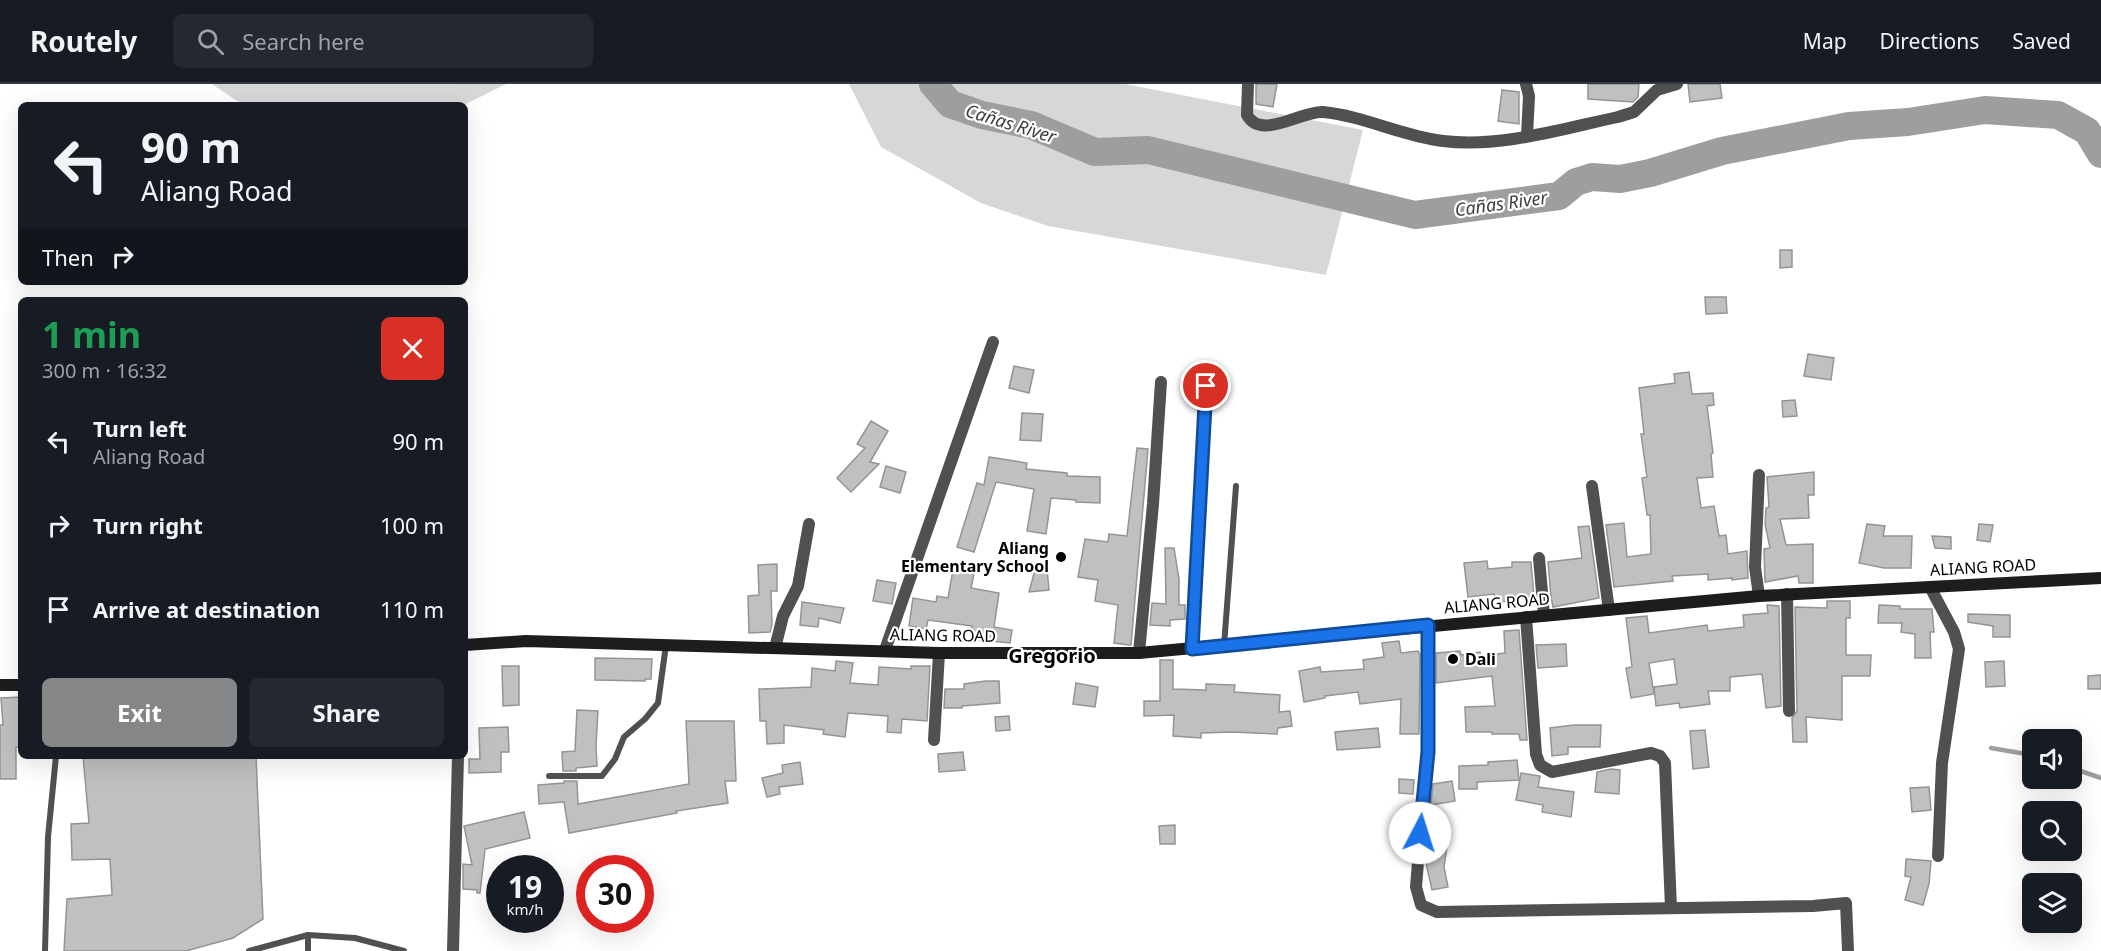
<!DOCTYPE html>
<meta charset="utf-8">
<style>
body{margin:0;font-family:"Noto Sans",sans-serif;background:#242831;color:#f1f3f6;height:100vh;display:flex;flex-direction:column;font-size:22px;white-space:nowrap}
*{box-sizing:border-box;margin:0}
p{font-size:20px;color:#9ea1a6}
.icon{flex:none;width:33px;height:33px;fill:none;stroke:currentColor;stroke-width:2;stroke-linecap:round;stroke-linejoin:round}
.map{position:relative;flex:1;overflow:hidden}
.drawer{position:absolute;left:18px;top:213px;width:450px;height:462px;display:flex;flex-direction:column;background:#171b24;border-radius:9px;box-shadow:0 6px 24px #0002}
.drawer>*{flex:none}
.banner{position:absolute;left:18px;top:18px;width:450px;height:183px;border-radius:9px;box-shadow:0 6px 24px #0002;background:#171b24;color:#f1f3f6;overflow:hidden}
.tools{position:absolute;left:2022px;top:645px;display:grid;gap:12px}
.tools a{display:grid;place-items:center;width:60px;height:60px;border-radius:9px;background:#171b24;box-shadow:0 6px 24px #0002;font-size:30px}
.speed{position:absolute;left:486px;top:771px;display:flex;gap:12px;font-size:30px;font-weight:700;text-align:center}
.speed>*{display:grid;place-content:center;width:78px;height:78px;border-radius:50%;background:#171b24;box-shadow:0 6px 24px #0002;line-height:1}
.speed small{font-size:15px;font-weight:400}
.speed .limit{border:9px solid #d22;background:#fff;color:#111}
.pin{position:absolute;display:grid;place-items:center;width:51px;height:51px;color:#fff;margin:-26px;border:3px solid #fff;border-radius:50%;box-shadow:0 2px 6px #0007}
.me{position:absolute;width:66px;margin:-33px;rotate:5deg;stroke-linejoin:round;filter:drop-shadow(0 0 4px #0008)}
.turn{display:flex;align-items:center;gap:21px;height:126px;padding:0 24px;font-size:27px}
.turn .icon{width:78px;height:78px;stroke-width:2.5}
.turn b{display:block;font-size:42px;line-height:51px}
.then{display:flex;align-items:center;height:57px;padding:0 24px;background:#0003;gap:12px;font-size:22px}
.round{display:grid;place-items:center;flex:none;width:63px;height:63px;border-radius:9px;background:#242831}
.summary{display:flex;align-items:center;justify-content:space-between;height:102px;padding:0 24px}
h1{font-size:36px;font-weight:700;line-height:45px;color:#1e9e55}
.cta{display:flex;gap:12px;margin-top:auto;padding:12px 24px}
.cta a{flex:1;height:69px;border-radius:9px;background:#858687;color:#fff;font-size:24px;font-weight:700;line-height:69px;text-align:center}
.cta a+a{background:#242831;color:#f1f3f6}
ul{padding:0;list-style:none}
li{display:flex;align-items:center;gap:18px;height:84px;padding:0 24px}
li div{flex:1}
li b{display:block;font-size:22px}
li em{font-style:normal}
header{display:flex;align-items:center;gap:36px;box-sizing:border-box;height:84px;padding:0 30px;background:#171b24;border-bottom:2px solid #363941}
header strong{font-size:28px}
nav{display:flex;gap:33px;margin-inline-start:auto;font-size:21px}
.search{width:420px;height:54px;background:#242831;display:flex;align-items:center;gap:15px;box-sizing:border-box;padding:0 21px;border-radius:9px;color:#9ea1a6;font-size:22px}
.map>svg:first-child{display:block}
.green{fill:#d7d7d7}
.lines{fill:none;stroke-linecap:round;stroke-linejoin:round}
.stream{stroke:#9e9e9e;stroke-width:4.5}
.river{stroke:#9e9e9e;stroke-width:28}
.building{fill:#c0c0c0;stroke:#949494;stroke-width:1.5}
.lane{stroke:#505050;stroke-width:6}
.street{stroke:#505050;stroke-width:12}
.secondary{stroke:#1d1d1d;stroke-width:12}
.route-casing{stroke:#114b97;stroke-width:15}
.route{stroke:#1a73e8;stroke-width:10}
.poi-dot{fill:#000;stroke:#fff;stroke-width:2}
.labels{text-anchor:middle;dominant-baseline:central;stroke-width:4.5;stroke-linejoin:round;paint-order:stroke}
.poi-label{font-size:16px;font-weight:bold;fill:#000;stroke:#fff;text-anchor:end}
.street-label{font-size:16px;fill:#000;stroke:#fff}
.water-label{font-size:18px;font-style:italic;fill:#3f3f3f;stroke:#fff}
.quarter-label{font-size:20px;font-weight:bold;fill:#000;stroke:#fff}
</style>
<header>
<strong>Routely</strong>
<div class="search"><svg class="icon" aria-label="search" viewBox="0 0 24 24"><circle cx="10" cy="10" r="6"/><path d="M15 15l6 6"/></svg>Search here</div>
<nav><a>Map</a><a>Directions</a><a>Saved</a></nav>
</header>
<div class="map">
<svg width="2101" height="867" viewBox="0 0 2101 867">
<rect width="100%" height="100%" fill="#fff"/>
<g class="green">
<polygon points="212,0 506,0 464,21 254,21 237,17"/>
<polygon points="849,0 1125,0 1363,46 1326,191 1048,142 981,119 881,63"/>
</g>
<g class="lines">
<g class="stream">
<polyline points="1991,664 2032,671"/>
<polyline points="2072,684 2101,694"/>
</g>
<polyline class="river" points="933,0 950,20 982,31 1031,41 1095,68 1148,66 1415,131 1559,112 1576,98 1592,93 1620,95 1650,89 1722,67 1849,42 1908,38 1985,26 2058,31 2087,47 2101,70"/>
</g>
<g class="building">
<polygon points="1256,0 1277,0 1273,23 1256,20"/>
<polygon points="1588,0 1639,0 1638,13 1633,18 1588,15"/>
<polygon points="1688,0 1720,0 1722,14 1690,18"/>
<polygon points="1502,6 1519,8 1519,40 1498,37"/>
<polygon points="1780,166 1792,166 1792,183 1780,184"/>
<polygon points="1705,213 1726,213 1727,229 1706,230"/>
<polygon points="1808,270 1834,274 1831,296 1804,292"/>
<polygon points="1014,282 1034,286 1029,309 1009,304"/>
<polygon points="1689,288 1692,310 1713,309 1714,321 1707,322 1713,369 1711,370 1713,393 1697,394 1701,424 1714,422 1719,452 1726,451 1728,470 1747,467 1748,494 1732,496 1732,494 1708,496 1708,490 1672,492 1673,497 1614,503 1606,441 1624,439 1627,473 1651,470 1650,431 1647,431 1642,394 1647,393 1641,350 1644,350 1639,304 1675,299 1674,290"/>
<polygon points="1795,316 1797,332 1783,333 1782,317"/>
<polygon points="1022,329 1043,330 1041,357 1020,356"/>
<polygon points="871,337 888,347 870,378 879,380 851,408 837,394 865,364 857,360"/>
<polygon points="1137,364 1148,365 1131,561 1129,561 1114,559 1118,521 1095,517 1098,496 1078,493 1085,455 1108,458 1109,450 1127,452"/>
<polygon points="989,373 1027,379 1026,385 1067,389 1067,392 1100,393 1100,419 1076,418 1076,416 1051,414 1046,450 1027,447 1034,405 996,398 974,468 957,463 977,399 984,401"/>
<polygon points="886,382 906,388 900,409 880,403"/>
<polygon points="1814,388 1814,411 1808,411 1809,434 1780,435 1786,461 1813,460 1813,499 1799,499 1798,492 1765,498 1764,465 1770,464 1765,440 1766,424 1769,423 1767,393"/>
<polygon points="1867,440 1885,442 1883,452 1912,452 1911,484 1884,484 1859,479"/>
<polygon points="1979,440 1993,441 1990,458 1977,456"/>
<polygon points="1589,442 1599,514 1553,523 1551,513 1548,478 1582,474 1578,443"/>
<polygon points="1932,452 1951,453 1951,465 1935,464"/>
<polygon points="1165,464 1174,464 1179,495 1179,521 1185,521 1185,535 1170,536 1170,542 1150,541 1152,519 1166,520"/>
<polygon points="1487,477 1488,485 1512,483 1512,478 1531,478 1534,513 1512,512 1512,517 1495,518 1494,510 1468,513 1464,479"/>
<polygon points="777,480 777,507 771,507 772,541 770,548 749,549 748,512 759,511 758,481"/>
<polygon points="1047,484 1049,506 1029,508 1035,486"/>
<polygon points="953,486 974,490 971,504 999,509 994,543 1012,546 1010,559 971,555 972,542 928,536 926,545 909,542 913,514 936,518 937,512 948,514"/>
<polygon points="877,496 896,499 892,520 873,517"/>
<polygon points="1827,517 1850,517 1850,534 1846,534 1846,571 1871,571 1870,592 1842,592 1842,636 1806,633 1807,658 1793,658 1792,634 1797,627 1795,523 1827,524"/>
<polygon points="802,518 844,524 840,539 819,534 818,543 800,541"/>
<polygon points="1767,521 1779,522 1781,622 1766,624 1762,590 1730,593 1730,607 1708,607 1710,620 1680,624 1679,619 1656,622 1654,603 1677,600 1674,575 1649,579 1654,610 1631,614 1626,584 1632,583 1626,534 1647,532 1649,549 1707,541 1708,547 1744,543 1743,531 1768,529"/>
<polygon points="1879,521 1900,522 1900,525 1932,525 1934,548 1930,548 1931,574 1915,574 1915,550 1901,548 1902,539 1878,539"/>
<polygon points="1968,530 2010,531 2010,553 1993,553 1993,542 1968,538"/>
<polygon points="1519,546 1527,656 1520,656 1519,650 1492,650 1492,648 1466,648 1465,623 1495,622 1492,592 1436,599 1436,569 1460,567 1461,571 1480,568 1481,572 1505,569 1504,547"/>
<polygon points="1399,557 1401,569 1418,567 1420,570 1419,650 1400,650 1401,615 1360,620 1358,608 1325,612 1325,614 1304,618 1299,587 1320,583 1321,588 1364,585 1363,576 1384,573 1382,559"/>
<polygon points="1566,560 1567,582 1538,584 1536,561"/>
<polygon points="595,574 652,575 651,595 645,595 645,597 595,596"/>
<polygon points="1160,576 1173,576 1173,605 1206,606 1206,600 1235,601 1234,608 1280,611 1279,628 1290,627 1292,642 1278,644 1277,650 1232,648 1201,649 1201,654 1173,652 1174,631 1144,632 1144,617 1160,617"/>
<polygon points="836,577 853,579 850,599 878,601 879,583 911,585 911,582 930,582 927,637 902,635 901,649 887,648 888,632 848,629 845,653 823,650 824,646 784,641 784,659 767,660 766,637 760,637 759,605 811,603 812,584 835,587"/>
<polygon points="2004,577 2005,602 1986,603 1985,578"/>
<polygon points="502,582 519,582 519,621 503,622"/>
<polygon points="2101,591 2101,605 2088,605 2088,592"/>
<polygon points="986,597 999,597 1000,619 962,622 962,624 944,624 945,605 964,605 964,600"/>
<polygon points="1076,599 1098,603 1095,623 1073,620"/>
<polygon points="21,613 21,663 16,663 16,695 0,695 0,641 3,641 1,614"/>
<polygon points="577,626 598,627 596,662 597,682 576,684 576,687 563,687 562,668 575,667"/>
<polygon points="1009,632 1010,646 996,647 995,633"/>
<polygon points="686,637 734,637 736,697 725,697 728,719 676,727 677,729 569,749 564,718 539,720 538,701 564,699 564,697 577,697 578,720 689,700"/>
<polygon points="1574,641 1601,641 1600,663 1568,663 1568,670 1552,672 1550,644"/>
<polygon points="508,643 509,668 501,668 501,688 469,689 469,675 480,675 479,644"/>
<polygon points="1378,644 1380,663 1337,666 1335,648"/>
<polygon points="1705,646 1709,683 1693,685 1690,647"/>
<polygon points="963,668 965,686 939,688 938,670"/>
<polygon points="83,672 256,672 263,835 233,854 186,867 64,867 67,815 112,811 110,775 72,776 71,740 89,739"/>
<polygon points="1517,676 1519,696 1477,698 1477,705 1459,705 1459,682 1488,681 1488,678"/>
<polygon points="800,678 803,700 779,703 780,710 767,713 762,694 783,689 782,681"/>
<polygon points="1611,685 1620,686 1619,710 1595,708 1597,688"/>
<polygon points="1521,689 1540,692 1538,703 1574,708 1571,733 1542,728 1543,721 1516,716"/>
<polygon points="1399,695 1414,696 1413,710 1399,709"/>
<polygon points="1452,697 1455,717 1431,721 1433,700"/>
<polygon points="1929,703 1931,726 1912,728 1910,704"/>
<polygon points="524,728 530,754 485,765 480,809 477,809 477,806 463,805 463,780 472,781 464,742"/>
<polygon points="1175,741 1175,760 1160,760 1159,742"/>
<polygon points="1428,761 1447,763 1444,783 1448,803 1432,806 1426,779"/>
<polygon points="1906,775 1931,777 1929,800 1923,821 1905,816 1911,793 1905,792"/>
</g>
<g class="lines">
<g class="lane">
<polyline points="1224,562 1236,402"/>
<polyline points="549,692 602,692 615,675 624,653 645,635 658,619 666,561"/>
<polyline points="308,851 308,867"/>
<polyline points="45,867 48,753 56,672"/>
<polyline points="249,867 308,851 355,854 404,867"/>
</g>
<g class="street">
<path d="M1248 0 1247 31C1261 57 1303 26 1323 28 1364 32 1402 52 1443 57 1501 64 1561 45 1618 33L1634 28 1657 6 1677 0"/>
<polyline points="1526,0 1529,12 1527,52"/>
<polyline points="1759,391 1755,483 1759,512"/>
<polyline points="1592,402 1609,526"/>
<polyline points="1539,474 1544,531"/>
<polyline points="1930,503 1954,548 1959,565 1942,679 1938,772"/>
<polyline points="1787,510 1789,627"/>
<polyline points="1526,533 1536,670 1540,681 1552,688 1651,669 1660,672 1665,679 1671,824"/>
<polyline points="1428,541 1427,668 1416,803 1421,821 1437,828 1813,822 1846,819 1848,867"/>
<polyline points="775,564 783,532 798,502 809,440"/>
<polyline points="1192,565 1206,301"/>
<polyline points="885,566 993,258"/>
<polyline points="1139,569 1153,420 1161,298"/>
<polyline points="934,656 939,569"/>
<polyline points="453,867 458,672"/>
</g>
<g class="secondary">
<polyline points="465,561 526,557 939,569 1139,569 1759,512 2101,494"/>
<polyline points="0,601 21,601"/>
</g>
</g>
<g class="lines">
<g class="route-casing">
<polyline id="route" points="1206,302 1192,565 1428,541 1428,668 1420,749"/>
</g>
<use href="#route" class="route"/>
</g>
<g class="poi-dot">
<circle cx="1061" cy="473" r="6"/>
<circle cx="1453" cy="575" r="6"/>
</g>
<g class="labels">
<g class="poi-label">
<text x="1049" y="464">Aliang<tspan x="1049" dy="18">Elementary School</tspan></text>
<text x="1465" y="575" text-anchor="start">Dali</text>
</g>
<g class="street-label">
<text transform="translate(1983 483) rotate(-3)">ALIANG ROAD</text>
<text transform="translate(1497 519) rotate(-5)">ALIANG ROAD</text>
<text transform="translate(943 551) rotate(1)">ALIANG ROAD</text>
</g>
<g class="water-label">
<text transform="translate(1011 39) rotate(17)">Cañas River</text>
<text transform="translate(1501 119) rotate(-8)">Cañas River</text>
</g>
<g class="quarter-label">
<text x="1052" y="571">Gregorio</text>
</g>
</g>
</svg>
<div class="tools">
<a><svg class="icon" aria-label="sound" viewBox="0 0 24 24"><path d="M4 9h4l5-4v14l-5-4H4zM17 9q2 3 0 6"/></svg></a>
<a><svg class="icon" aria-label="search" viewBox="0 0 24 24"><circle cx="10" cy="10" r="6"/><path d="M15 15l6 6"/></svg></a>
<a><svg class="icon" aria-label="layers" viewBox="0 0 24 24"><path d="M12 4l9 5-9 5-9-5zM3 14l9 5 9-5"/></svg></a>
</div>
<div class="speed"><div>19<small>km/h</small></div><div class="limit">30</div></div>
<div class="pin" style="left:1206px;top:302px;background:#d93025"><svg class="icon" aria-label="arrive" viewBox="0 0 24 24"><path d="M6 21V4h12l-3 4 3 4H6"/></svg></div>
<svg class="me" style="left:1420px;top:749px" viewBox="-20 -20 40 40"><circle r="19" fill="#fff"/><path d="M0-13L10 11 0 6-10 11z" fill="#1a73e8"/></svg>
<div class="banner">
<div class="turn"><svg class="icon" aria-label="left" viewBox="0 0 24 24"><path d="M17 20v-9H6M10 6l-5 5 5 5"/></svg><div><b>90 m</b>Aliang Road</div></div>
<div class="then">Then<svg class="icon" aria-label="right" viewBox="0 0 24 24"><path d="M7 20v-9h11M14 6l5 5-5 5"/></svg></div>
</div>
<section class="drawer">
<div class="summary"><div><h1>1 min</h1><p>300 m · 16:32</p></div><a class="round" style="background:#d93025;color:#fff"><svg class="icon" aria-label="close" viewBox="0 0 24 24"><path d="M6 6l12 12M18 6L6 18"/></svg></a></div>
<ul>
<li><svg class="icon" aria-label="left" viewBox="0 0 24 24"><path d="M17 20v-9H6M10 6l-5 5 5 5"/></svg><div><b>Turn left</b><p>Aliang Road</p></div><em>90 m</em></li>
<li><svg class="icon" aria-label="right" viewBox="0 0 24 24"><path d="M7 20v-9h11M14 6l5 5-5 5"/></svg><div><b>Turn right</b></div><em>100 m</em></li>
<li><svg class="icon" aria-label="arrive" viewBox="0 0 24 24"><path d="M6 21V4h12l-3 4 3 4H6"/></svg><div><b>Arrive at destination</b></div><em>110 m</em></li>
</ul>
<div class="cta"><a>Exit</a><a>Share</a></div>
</section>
</div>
